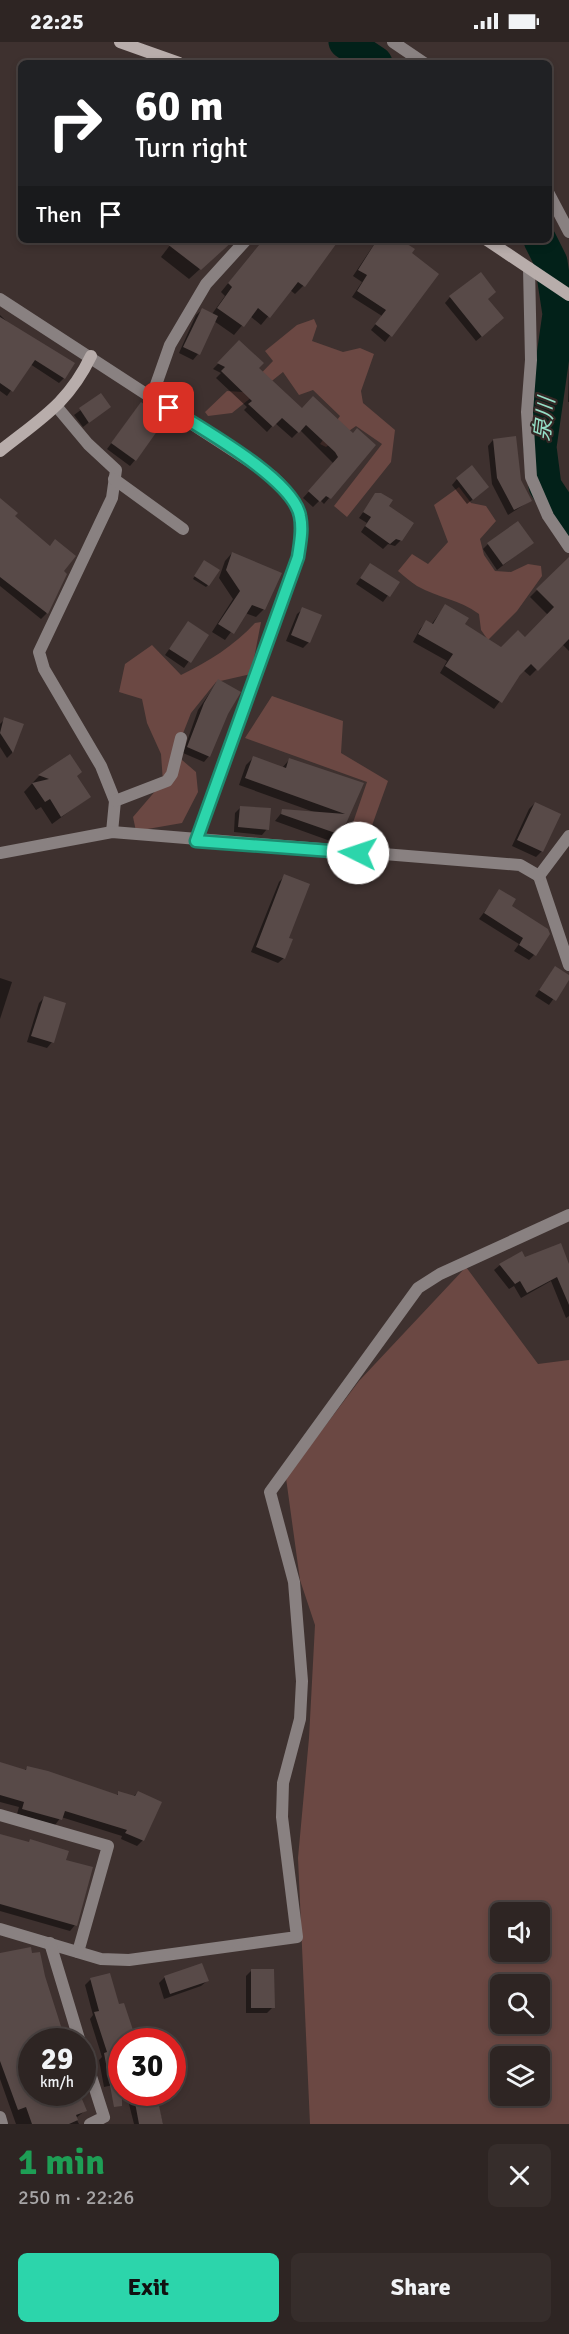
<!DOCTYPE html>
<meta charset="utf-8">
<style>
body{margin:0;font-family:Signika,"Noto Sans JP",sans-serif;background:#362d2b;color:#f1f3f6;height:100vh;display:flex;flex-direction:column;font-size:22px;white-space:nowrap}
*{box-sizing:border-box;margin:0}
p{font-size:20px;color:#a7a5a6}
.icon{flex:none;width:33px;height:33px;fill:none;stroke:currentColor;stroke-width:2;stroke-linecap:round;stroke-linejoin:round}
.map{position:relative;height:2082px;overflow:hidden}
.drawer{display:flex;flex-direction:column;background:#2e2523;flex:1}
.drawer>*{flex:none}
.top-card{position:absolute;left:18px;top:18px;width:534px;height:183px;border-radius:9px;box-shadow:0 3px 9px #0003,0 0 0 2px #494241;background:#202124;color:#fff;overflow:hidden}
.controls{position:absolute;left:490px;top:1860px;display:grid;gap:12px}
.controls a{display:grid;place-items:center;width:60px;height:60px;border-radius:9px;background:#2e2523;box-shadow:0 3px 9px #0003,0 0 0 2px #494241;font-size:30px}
.speed{position:absolute;left:18px;top:1986px;display:flex;gap:12px;font-size:30px;font-weight:700;text-align:center}
.speed>*{display:grid;place-content:center;width:78px;height:78px;border-radius:50%;background:#2e2523;box-shadow:0 3px 9px #0003,0 0 0 2px #494241;line-height:1}
.speed small{font-size:15px;font-weight:400}
.speed .limit{border:9px solid #d22;background:#fff;color:#111}
.pin{position:absolute;display:grid;place-items:center;width:51px;height:51px;color:#fff;margin:-26px;border-radius:12px;box-shadow:0 3px 9px #0006}
.me{position:absolute;width:66px;margin:-33px;rotate:274deg;stroke-linejoin:round;filter:drop-shadow(0 0 4px #0008)}
.turn{display:flex;align-items:center;gap:21px;height:126px;padding:0 18px;font-size:27px}
.turn .icon{width:78px;height:78px;stroke-width:2.5}
.turn b{display:block;font-size:42px;line-height:51px}
.then{display:flex;align-items:center;height:57px;padding:0 18px;background:#0003;gap:12px;font-size:22px}
.round{display:grid;place-items:center;flex:none;width:63px;height:63px;border-radius:9px;background:#362d2b}
.head{display:flex;align-items:center;justify-content:space-between;height:102px;padding:0 18px}
h1{font-size:36px;font-weight:700;line-height:45px;color:#1e9e55}
.cta{display:flex;gap:12px;margin-top:auto;padding:12px 18px}
.cta a{flex:1;height:69px;border-radius:9px;background:#2cd5ab;color:#111;font-size:24px;font-weight:700;line-height:69px;text-align:center}
.cta a+a{background:#362d2b;color:#f1f3f6}
.status{display:flex;justify-content:space-between;align-items:center;height:42px;padding:0 30px;background:#2e2523;direction:ltr}
.status svg{height:16px;fill:currentColor}
.map>svg:first-child{display:block}
.green{fill:#6b4843;fill-rule:evenodd}
.shadow{fill:#0007}
.lines{fill:none;stroke-linecap:round;stroke-linejoin:round}
.river{stroke:#022119;stroke-width:33}
.building{fill:#584a48}
.street{stroke:#898181;stroke-width:12}
.secondary{stroke:#b8adab;stroke-width:12}
.route-casing{stroke:#1d8a6f;stroke-width:15}
.route{stroke:#2cd5ab;stroke-width:10}
.labels{text-anchor:middle;dominant-baseline:central;stroke-width:4.5;stroke-linejoin:round;paint-order:stroke}
.water-label{font-size:22px;font-style:italic;fill:#96dfc7;stroke:#332725}
</style>
<div class="status"><b>22:25</b><svg viewBox="0 0 49 12"><path d="M0 12V9h3v3zM5 12V6h3v6zM10 12V3h3v9zM15 12V0h3v12zM26 1h20v11H26zM47 4h2v5h-2z"/></svg></div>
<div class="map">
<svg width="569" height="2082" viewBox="0 0 569 2082">
<rect width="100%" height="100%" fill="#3e312f"/>
<g class="green">
<polygon points="314,277 317,284 312,299 343,310 360,306 374,312 361,349 363,361 395,388 391,420 347,475 334,464 382,402 356,384 326,405 320,402 340,374 313,348 299,353 283,330 232,371 208,374 205,370 227,349 243,350 273,319 265,309 297,283"/>
<path d="M459 445 471 461 486 464 496 479 480 497 484 513 495 529 511 530 528 522 541 524 542 534 517 569 488 598 481 588 479 572C459 557 438 556 417 544 411 540 404 534 398 529L412 512 428 522 448 500 434 463Z"/>
<path d="M261 580 251 632 216 640 191 671 180 699 182 718 196 730 198 750 182 781 136 789 133 775 163 740 161 712 147 681 142 657 119 650 125 622 152 603 181 633C209 619 234 604 255 581Z"/>
<polygon points="272,654 343,679 341,711 388,739 365,803 347,798 367,740 245,696"/>
<path d="M466 1225 538 1322 569 1318V2082H310L298 1816 309 1696 315 1583 300 1538 286 1436 359 1339ZM501 1870H540V1910H501ZM501 1942H540V1982H501ZM501 2014H540V2054H501Z"/>
</g>
<g class="shadow">
<polygon points="479,16 483,21 474,21"/>
<polygon points="174,198 232,198 189,237 161,215"/>
<polygon points="263,198 337,198 303,244 295,252 290,248 261,283 250,274 234,293 214,279 198,312 193,318 179,311 196,273 202,268 212,272 225,254 221,250"/>
<polygon points="377,198 398,198 410,211 437,233 385,300 371,288 382,274 352,255 362,240 353,234"/>
<polygon points="450,255 487,257 497,282 476,299 445,261"/>
<polygon points="0,273 64,336 59,341 30,322 7,354 0,349"/>
<polygon points="239,300 257,326 302,368 374,403 324,462 320,458 313,465 303,456 334,422 300,388 292,396 275,381 267,390 244,368 247,365 216,336 221,331 213,327"/>
<polygon points="569,326 569,360 568,360"/>
<polygon points="101,353 109,365 83,385 74,373"/>
<polygon points="136,368 135,418 130,424 107,407"/>
<polygon points="493,398 530,459 508,473 492,442 488,404"/>
<polygon points="457,437 482,450 467,462 452,443"/>
<polygon points="376,452 387,464 401,498 395,504 388,502 383,507 361,490 367,481 359,476"/>
<polygon points="0,464 13,474 65,532 46,572 41,577 0,544"/>
<polygon points="532,501 497,528 483,507 488,502"/>
<polygon points="232,511 264,567 256,575 245,571 225,598 212,590 233,557 219,536 225,519"/>
<polygon points="565,520 569,524 569,609 562,602 530,634 523,628 494,667 440,631 447,619 413,600 420,587 426,580 431,583 445,564 463,583 501,607 525,597 548,573 530,555"/>
<polygon points="202,522 208,543 206,545 193,537"/>
<polygon points="370,523 398,540 383,560 356,542"/>
<polygon points="303,567 309,600 303,606 286,599 297,572"/>
<polygon points="188,581 207,594 184,626 165,613"/>
<polygon points="218,639 227,671 209,714 204,720 183,711 198,668"/>
<polygon points="5,677 22,683 12,711 7,716 0,705 0,682"/>
<polygon points="70,714 76,734 89,755 52,782 41,765 36,768 24,750 39,734"/>
<polygon points="253,716 282,726 289,718 351,763 340,792 333,800 275,779 283,769 314,770 239,743 246,723"/>
<polygon points="535,761 542,809 536,815 512,804 529,767"/>
<polygon points="241,765 267,787 262,793 234,790 235,771"/>
<polygon points="285,834 287,897 284,916 278,921 251,910 279,840"/>
<polygon points="500,849 534,913 529,918 514,909 519,902 479,877"/>
<polygon points="555,925 569,935 549,963 535,954"/>
<polygon points="0,936 12,940 0,977"/>
<polygon points="45,955 52,1000 47,1006 27,1000 39,961"/>
<polygon points="524,1217 569,1226 569,1274 566,1276 551,1239 521,1256 514,1244 509,1247 494,1228 500,1223"/>
<polygon points="0,1722 24,1729 28,1725 116,1754 119,1751 133,1755 138,1750 143,1798 137,1804 121,1797 122,1794 61,1775 55,1783 17,1772 19,1765 0,1760"/>
<polygon points="0,1793 64,1819 75,1883 70,1889 0,1869"/>
<polygon points="0,1918 49,1954 66,2000 32,2000 32,2050 86,2068 76,2076 79,2082 16,2082 0,2037"/>
<polygon points="251,1929 273,1965 267,1971 246,1971 246,1934"/>
<polygon points="109,1932 118,1964 132,1988 136,1987 139,2000 122,2000 122,2041 104,2045 99,2018 102,2015 90,1977 93,1973 85,1943 90,1938"/>
<polygon points="165,1935 207,1939 201,1944 164,1957 159,1941"/>
<polygon points="130,2050 155,2050 163,2082 134,2082 127,2054"/>
</g>
<g class="lines">
<g class="river">
<polyline points="345,0 376,21"/>
<polyline points="540,198 551,220 559,272 540,405 545,444 569,480"/>
</g>
</g>
<g class="building">
<polygon points="162,198 234,198 201,228"/>
<polygon points="263,198 339,198 305,245 298,240 270,276 258,266 244,285 217,266 232,245 228,241"/>
<polygon points="377,198 401,198 415,207 412,211 439,232 392,295 375,282 386,268 357,249 367,233 358,228"/>
<polygon points="481,230 496,250 488,257 504,276 482,295 449,254"/>
<polygon points="202,266 218,274 200,313 183,305"/>
<polygon points="0,275 75,321 65,337 35,318 13,350 0,341"/>
<polygon points="239,298 264,321 259,326 302,366 313,354 353,391 357,386 376,403 331,457 326,454 320,460 308,449 338,415 335,410 306,383 299,391 282,376 273,385 248,362 252,359 221,329 225,325 217,321"/>
<polygon points="101,351 111,365 89,381 79,366"/>
<polygon points="141,360 165,378 136,419 111,401"/>
<polygon points="516,394 521,438 532,459 514,468 497,436 493,397"/>
<polygon points="472,423 489,445 473,458 456,436"/>
<polygon points="375,451 381,451 393,458 389,464 414,481 402,499 396,497 390,502 365,484 371,475 363,470"/>
<polygon points="0,456 18,471 15,474 50,504 55,497 76,514 64,529 67,532 48,572 0,535"/>
<polygon points="518,479 534,501 503,523 487,501"/>
<polygon points="232,510 282,531 265,568 252,563 234,592 218,582 240,549 226,528"/>
<polygon points="569,515 569,597 538,629 531,622 520,633 502,661 445,624 453,612 418,592 426,578 433,582 445,562 469,576 465,582 501,605 518,588 525,595 554,565 536,547"/>
<polygon points="204,518 220,528 209,544 194,534"/>
<polygon points="370,521 400,540 390,555 360,536"/>
<polygon points="302,565 322,573 310,601 291,593"/>
<polygon points="188,579 209,593 191,621 169,607"/>
<polygon points="218,637 241,650 228,672 210,715 187,705 204,661"/>
<polygon points="4,675 24,682 13,711 0,691"/>
<polygon points="70,712 82,730 77,734 91,755 61,775 50,757 45,760 32,741 49,737 38,733"/>
<polygon points="253,714 286,726 289,716 364,741 341,793 281,772 282,767 345,772 245,736"/>
<polygon points="535,760 561,772 543,810 517,798"/>
<polygon points="240,764 271,766 269,788 238,785"/>
<polygon points="284,832 310,842 289,896 293,897 285,917 256,905"/>
<polygon points="499,847 516,857 512,864 548,887 550,892 536,914 519,903 523,896 484,871"/>
<polygon points="555,924 569,933 569,938 556,959 539,948"/>
<polygon points="44,954 66,961 54,1001 31,994"/>
<polygon points="561,1201 569,1222 569,1263 557,1235 527,1251 520,1239 515,1242 499,1222 522,1209 525,1215"/>
<polygon points="0,1720 26,1728 27,1724 48,1729 118,1753 118,1749 135,1754 138,1749 162,1760 144,1799 125,1791 127,1788 65,1769 62,1778 22,1767 24,1760 0,1753"/>
<polygon points="0,1792 29,1800 30,1797 69,1809 66,1818 93,1825 77,1884 0,1862"/>
<polygon points="31,1905 32,1911 40,1910 45,1934 66,2000 32,2000 32,2050 79,2050 87,2069 76,2073 78,2078 69,2082 32,2082 26,2065 18,2068 0,2019 0,1911"/>
<polygon points="202,1921 209,1939 170,1952 164,1934"/>
<polygon points="251,1927 274,1927 275,1966 251,1966"/>
<polygon points="110,1931 119,1962 124,1961 137,2000 122,2000 122,2064 114,2065 104,2011 107,2010 94,1970 99,1969 90,1936"/>
<polygon points="133,2050 156,2050 163,2082 139,2082"/>
</g>
<g class="lines">
<g class="street">
<polyline points="393,0 424,21"/>
<polyline points="549,152 569,190"/>
<polyline points="529,226 531,318 527,370 531,435 548,474 569,505"/>
<path d="M0 257 272 434C302 462 304 476 298 515L196 799"/>
<polyline points="152,354 170,303 206,242 246,198"/>
<polyline points="57,365 88,402 116,428 112,456 39,610 44,627 101,724 115,759 112,790"/>
<polyline points="114,437 183,487"/>
<polyline points="115,759 167,739 172,732 181,696"/>
<polyline points="569,794 539,834 569,923"/>
<polyline points="0,811 112,790 520,823 539,834"/>
<polyline points="0,1773 108,1804 78,1910"/>
<polyline points="0,1887 101,1917 129,1918 297,1895 282,1775 283,1741 300,1677 302,1639 294,1540 270,1450 418,1246 440,1232 569,1173"/>
<polyline points="50,1901 80,2000"/>
<polyline points="82,2006 104,2075 90,2082"/>
<polyline points="0,2075 2,2082"/>
</g>
<g class="secondary">
<polyline points="120,0 179,21"/>
<polyline points="487,198 569,253"/>
<path d="M0 409C40 377 68 362 91 314"/>
</g>
</g>
<g class="lines">
<g class="route-casing">
<path id="route" d="M169 366C202 387 293 437 300 474 303 488 300 501 298 515L196 799 358 811"/>
</g>
<use href="#route" class="route"/>
</g>
<g class="labels">
<g class="water-label">
<text transform="translate(544 377) rotate(-83)">泉川</text>
</g>
</g>
</svg>
<div class="controls">
<a><svg class="icon" aria-label="sound" viewBox="0 0 24 24"><path d="M4 9h4l5-4v14l-5-4H4zM17 9q2 3 0 6"/></svg></a>
<a><svg class="icon" aria-label="search" viewBox="0 0 24 24"><circle cx="10" cy="10" r="6"/><path d="M15 15l6 6"/></svg></a>
<a><svg class="icon" aria-label="layers" viewBox="0 0 24 24"><path d="M12 4l9 5-9 5-9-5zM3 14l9 5 9-5"/></svg></a>
</div>
<div class="speed"><div>29<small>km/h</small></div><div class="limit">30</div></div>
<div class="pin" style="left:169px;top:366px;background:#d93025"><svg class="icon" aria-label="arrive" viewBox="0 0 24 24"><path d="M6 21V4h12l-3 4 3 4H6"/></svg></div>
<svg class="me" style="left:358px;top:811px" viewBox="-20 -20 40 40"><circle r="19" fill="#fff"/><path d="M0-13L10 11 0 6-10 11z" fill="#2cd5ab"/></svg>
<div class="top-card">
<div class="turn"><svg class="icon" aria-label="right" viewBox="0 0 24 24"><path d="M7 20v-9h11M14 6l5 5-5 5"/></svg><div><b>60 m</b>Turn right</div></div>
<div class="then">Then<svg class="icon" aria-label="arrive" viewBox="0 0 24 24"><path d="M6 21V4h12l-3 4 3 4H6"/></svg></div>
</div>
</div>
<section class="drawer">
<div class="head"><div><h1>1 min</h1><p>250 m · 22:26</p></div><a class="round"><svg class="icon" aria-label="close" viewBox="0 0 24 24"><path d="M6 6l12 12M18 6L6 18"/></svg></a></div>
<div class="cta"><a>Exit</a><a>Share</a></div>
</section>
